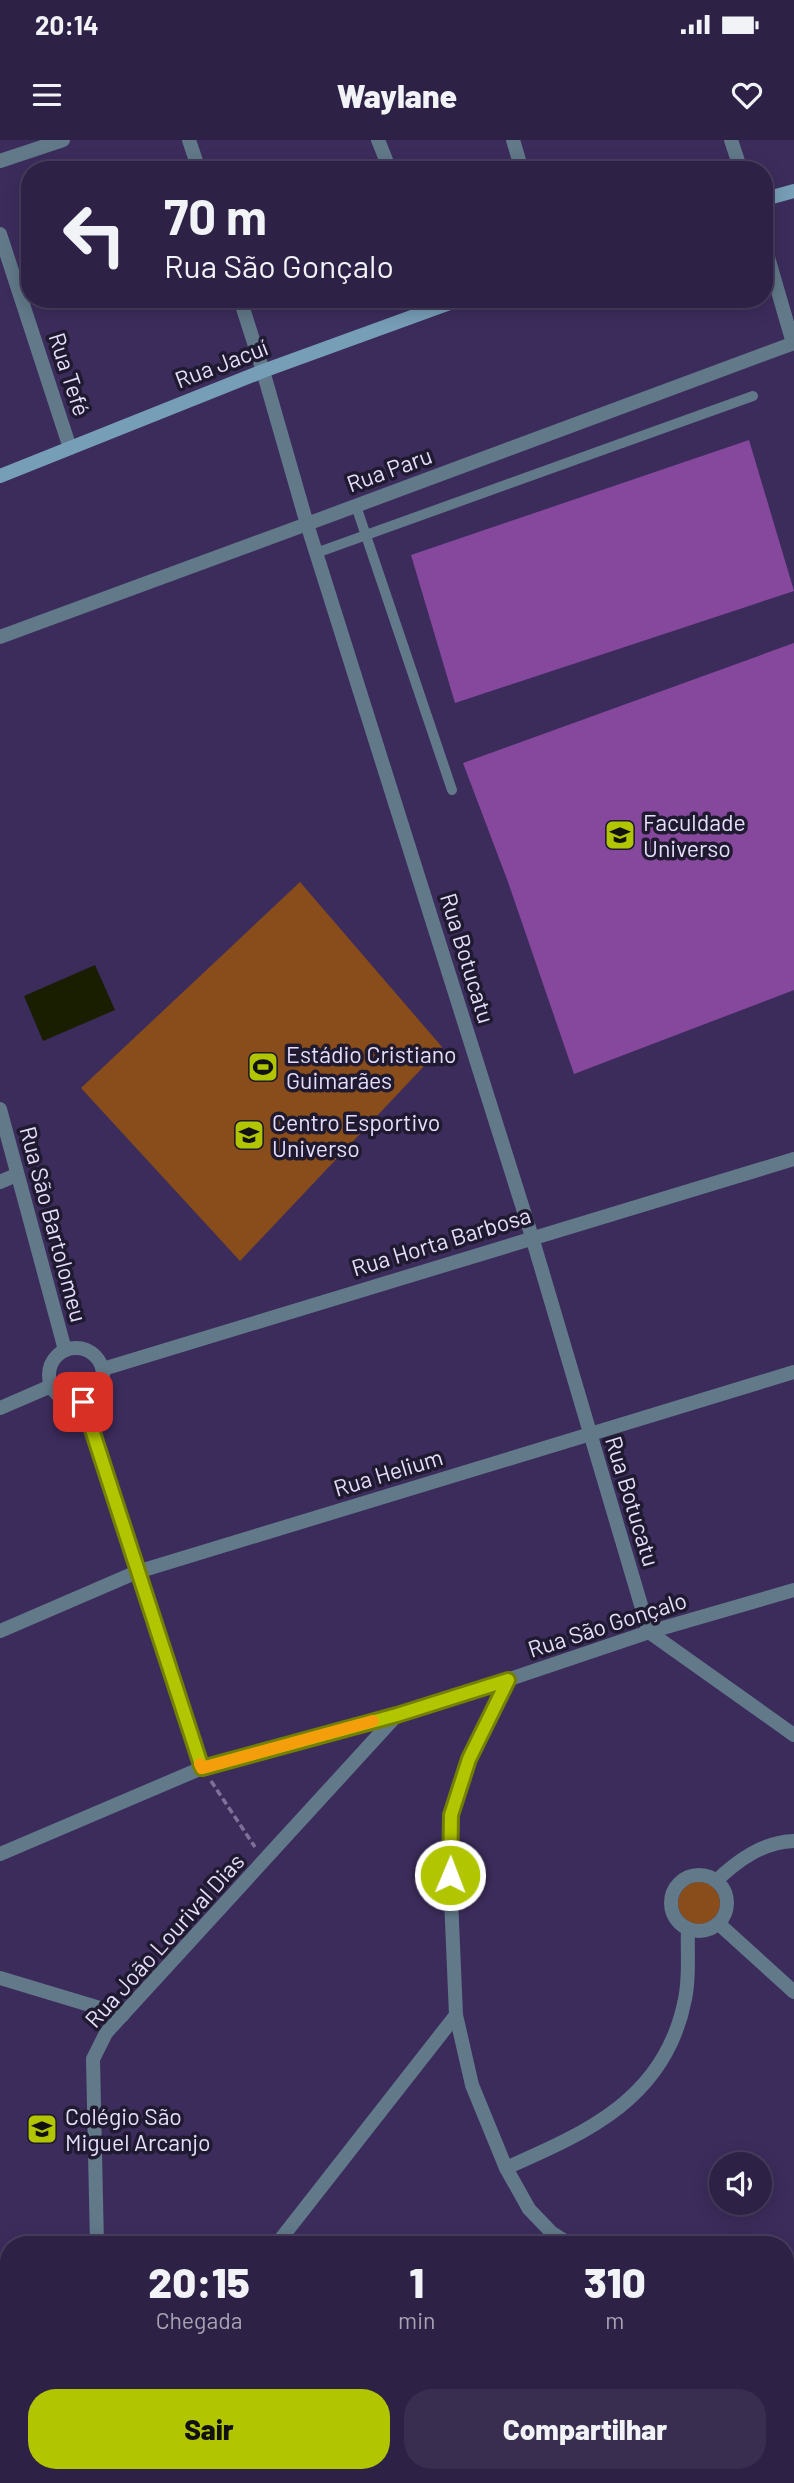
<!DOCTYPE html>
<html lang="pt">
<meta charset="utf-8">
<style>
body{margin:0;font-family:Barlow,sans-serif;background:#392e50;color:#f1f3f6;height:100vh;display:flex;flex-direction:column;font-size:26px;white-space:nowrap}
*{box-sizing:border-box;margin:0}
p{font-size:23px;color:#a7a3b3}
.icon{flex:none;width:38px;height:38px;fill:none;stroke:currentColor;stroke-width:2;stroke-linecap:round;stroke-linejoin:round}
.map{position:relative;flex:1;overflow:hidden}
.details{position:absolute;left:0px;top:2096px;width:794px;height:247px;display:flex;flex-direction:column;background:#2d2145;border-radius:28px 28px 0 0;box-shadow:0 4px 18px #0003,0 0 0 2px #483e5e}
.details>*{flex:none}
.top-card{position:absolute;left:21px;top:21px;width:752px;height:147px;border-radius:28px;box-shadow:0 4px 18px #0003,0 0 0 2px #483e5e;background:#2d2145;color:#f1f3f6;overflow:hidden}
.controls{position:absolute;left:709px;top:2012px;display:grid;gap:14px}
.controls a{display:grid;place-items:center;width:63px;height:63px;border-radius:50%;background:#2d2145;box-shadow:0 4px 18px #0003,0 0 0 2px #483e5e;font-size:35px}
.pin{position:absolute;display:grid;place-items:center;width:60px;height:60px;color:#fff;margin:-30px;border-radius:14px;box-shadow:0 4px 10px #0006}
.me{position:absolute;width:77px;margin:-38px;rotate:1deg;stroke-linejoin:round;filter:drop-shadow(0 0 5px #0008)}
.turn{display:flex;align-items:center;gap:24px;height:147px;padding:0 28px;font-size:32px}
.turn .icon{width:91px;height:91px;stroke-width:2.5}
.turn b{display:block;font-size:49px;line-height:60px}
.eta{display:flex;justify-content:space-evenly;align-items:center;height:119px;text-align:center}
.eta b{font-size:42px;font-weight:800;line-height:49px}
.button{display:flex;gap:14px;margin-top:auto;padding:14px 28px}
.button a{flex:1;height:80px;border-radius:28px;background:#b1c500;color:#111;font-size:28px;font-weight:800;line-height:80px;text-align:center}
.button a+a{background:#392e50;color:#f1f3f6}
.status{display:flex;justify-content:space-between;align-items:center;height:49px;padding:0 35px;background:#2d2145;direction:ltr}
.status svg{height:19px;fill:currentColor}
header{display:flex;justify-content:space-between;align-items:center;height:91px;padding:0 28px;background:#2d2145;font-size:32px;font-weight:800}
.map>svg:first-child{display:block}
.green{fill:#884d1b}
.water{fill:#1a1e00}
.building{fill:#86489c}
.lines{fill:none;stroke-linecap:round;stroke-linejoin:round}
.path{stroke:#7d7099;stroke-width:3.5;stroke-dasharray:7 3.5;stroke-linecap:butt}
.service{stroke:#617989;stroke-width:10}
.minor{stroke:#617989;stroke-width:14}
.tertiary{stroke:#617989;stroke-width:14}
.secondary{stroke:#779eb7;stroke-width:14}
.route-casing{stroke:#738000;stroke-width:18}
.route{stroke:#b1c500;stroke-width:12}
.slow{stroke:#f59e0b;stroke-width:12}
.labels{text-anchor:middle;dominant-baseline:central;stroke-width:7;stroke-linejoin:round;paint-order:stroke}
.street-label{font-size:23px;fill:#e6defc;stroke:#201a30}
.poi-label{font-size:23px;fill:#e6defc;stroke:#201a30;text-anchor:start}
</style>
<div class="status"><b>20:14</b><svg viewBox="0 0 49 12"><path d="M0 12V9h3v3zM5 12V6h3v6zM10 12V3h3v9zM15 12V0h3v12zM26 1h20v11H26zM47 4h2v5h-2z"/></svg></div>
<header><svg class="icon" aria-label="menu" viewBox="0 0 24 24"><path d="M4 6h16M4 12h16M4 18h16"/></svg>Waylane<svg class="icon" aria-label="heart" viewBox="0 0 24 24"><path d="M12 20l-8-8c-3-5 5-10 8-4 3-6 11-1 8 4z"/></svg></header>
<div class="map">
<svg width="794" height="2343" viewBox="0 0 794 2343">
<rect width="100%" height="100%" fill="#3c2c5c"/>
<g class="green">
<polygon points="300,742 442,907 240,1121 81,948"/>
<circle cx="699" cy="1763" r="21"/>
</g>
<polygon class="water" points="95,825 115,870 43,901 24,856"/>
<g class="building">
<polygon points="749,300 794,451 455,563 411,415"/>
<polygon points="794,503 794,850 574,934 508,742 463,623"/>
</g>
<g class="lines">
<polyline class="path" points="211,1641 255,1707"/>
<g class="service">
<polyline points="356,366 452,650"/>
<polyline points="316,413 753,256"/>
</g>
<g class="minor">
<polyline points="189,0 199,30"/>
<polyline points="378,0 390,30"/>
<polyline points="513,0 522,30"/>
<polyline points="731,0 741,30"/>
<polyline points="0,21 63,0"/>
<polyline points="0,94 70,308"/>
<polyline points="240,159 263,231"/>
<polyline points="0,497 307,384 532,1097 649,1492"/>
<polyline points="0,969 65,1210"/>
<polyline points="0,1042 16,1035"/>
<circle cx="76" cy="1235" r="27"/>
<polyline points="103,1229 794,1019"/>
<polyline points="83,1262 202,1628"/>
<polyline points="0,1268 51,1246"/>
<polyline points="0,1491 137,1432 794,1232"/>
<polyline points="649,1492 794,1595"/>
<polyline points="508,1540 469,1619 451,1675 450,1735 456,1875 472,1945 506,2028 529,2069 552,2093 571,2105"/>
<polyline points="0,1714 202,1628 457,1557 649,1492 794,1450"/>
<circle cx="699" cy="1763" r="28"/>
<path d="M716 1741C738 1720 763 1702 794 1701"/>
<polyline points="719,1784 794,1852"/>
<polyline points="0,1838 123,1875"/>
<path d="M506 2028C588 1992 666 1958 685 1859 690 1837 687 1812 688 1790"/>
<polyline points="97,2105 93,1919 106,1893 396,1576"/>
<polyline points="276,2105 456,1875"/>
<polyline points="0,2227 9,2226"/>
<polyline points="786,2229 794,2234"/>
<polyline points="141,2334 148,2343"/>
<polyline points="502,2334 512,2343"/>
<polyline points="82,2343 89,2334"/>
<polyline points="476,2343 486,2334"/>
<polyline points="627,2343 631,2334"/>
</g>
<g class="tertiary">
<polyline points="765,107 793,203"/>
<polyline points="263,231 307,384 794,203"/>
</g>
<g class="secondary">
<polyline points="765,59 794,51"/>
<polyline points="0,336 263,231 461,159"/>
</g>
</g>
<g class="lines">
<g class="route-casing">
<polyline id="route" points="83,1262 202,1628 397,1575 508,1540 469,1619 451,1675 450,1735"/>
</g>
<use href="#route" class="route"/>
<polyline class="slow" points="200,1624 202,1628 373,1581"/>
</g>
<defs>
<g id="university-square" transform="scale(1.575)"><rect x="-9" y="-9" width="18" height="18" rx="4" fill="#b1c500" stroke="#201a30"/><path d="M0-5L7-2L0 1L-7-2ZM-4 1L0 2.5L4 1V4Q0 6-4 4Z" fill="#111"/></g>
<g id="stadium-square" transform="scale(1.575)"><rect x="-9" y="-9" width="18" height="18" rx="4" fill="#b1c500" stroke="#201a30"/><path d="M0-5a6.5 5 0 1 0 0 10a6.5 5 0 1 0 0-10ZM-3.5-1.8h7v3.6h-7Z" fill="#111"/></g>
<g id="school-square" transform="scale(1.575)"><rect x="-9" y="-9" width="18" height="18" rx="4" fill="#b1c500" stroke="#201a30"/><path d="M0-5L7-2L0 1L-7-2ZM-4 1L0 2.5L4 1V4Q0 6-4 4Z" fill="#111"/></g>
</defs>
<g fill-rule="evenodd">
<use href="#university-square" x="620" y="695"/>
<use href="#stadium-square" x="263" y="927"/>
<use href="#university-square" x="249" y="995"/>
<use href="#school-square" x="42" y="1989"/>
</g>
<g class="labels">
<g class="street-label">
<text transform="translate(221 223) rotate(-21)">Rua Jacuí</text>
<text transform="translate(70 234) rotate(72)">Rua Tefé</text>
<text transform="translate(389 329) rotate(-20)">Rua Paru</text>
<text transform="translate(468 818) rotate(73)">Rua Botucatu</text>
<text transform="translate(54 1084) rotate(75)">Rua São Bartolomeu</text>
<text transform="translate(441 1101) rotate(-17)">Rua Horta Barbosa</text>
<text transform="translate(388 1332) rotate(-17)">Rua Helium</text>
<text transform="translate(633 1361) rotate(73)">Rua Botucatu</text>
<text transform="translate(607 1484) rotate(-18)">Rua São Gonçalo</text>
<text transform="translate(164 1800) rotate(-48)">Rua João Lourival Dias</text>
</g>
<g class="poi-label">
<text x="643" y="682">Faculdade<tspan x="643" dy="26">Universo</tspan></text>
<text x="286" y="914">Estádio Cristiano<tspan x="286" dy="26">Guimarães</tspan></text>
<text x="272" y="982">Centro Esportivo<tspan x="272" dy="26">Universo</tspan></text>
<text x="65" y="1976">Colégio São<tspan x="65" dy="26">Miguel Arcanjo</tspan></text>
</g>
</g>
</svg>
<div class="controls">
<a><svg class="icon" aria-label="sound" viewBox="0 0 24 24"><path d="M4 9h4l5-4v14l-5-4H4zM17 9q2 3 0 6"/></svg></a>
</div>
<div class="pin" style="left:83px;top:1262px;background:#d93025"><svg class="icon" aria-label="arrive" viewBox="0 0 24 24"><path d="M6 21V4h12l-3 4 3 4H6"/></svg></div>
<svg class="me" style="left:450px;top:1735px" viewBox="-20 -20 40 40"><circle r="17" fill="#b1c500" stroke="#fff" stroke-width="3"/><path d="M0-11L8 9 0 5-8 9z" fill="#fff"/></svg>
<div class="top-card">
<div class="turn"><svg class="icon" aria-label="left" viewBox="0 0 24 24"><path d="M17 20v-9H6M10 6l-5 5 5 5"/></svg><div><b>70 m</b>Rua São Gonçalo</div></div>
</div>
<section class="details">
<div class="eta">
<div><b>20:15</b><p>Chegada</p></div>
<div><b>1</b><p>min</p></div>
<div><b>310</b><p>m</p></div>
</div>
<div class="button"><a>Sair</a><a>Compartilhar</a></div>
</section>
</div>
